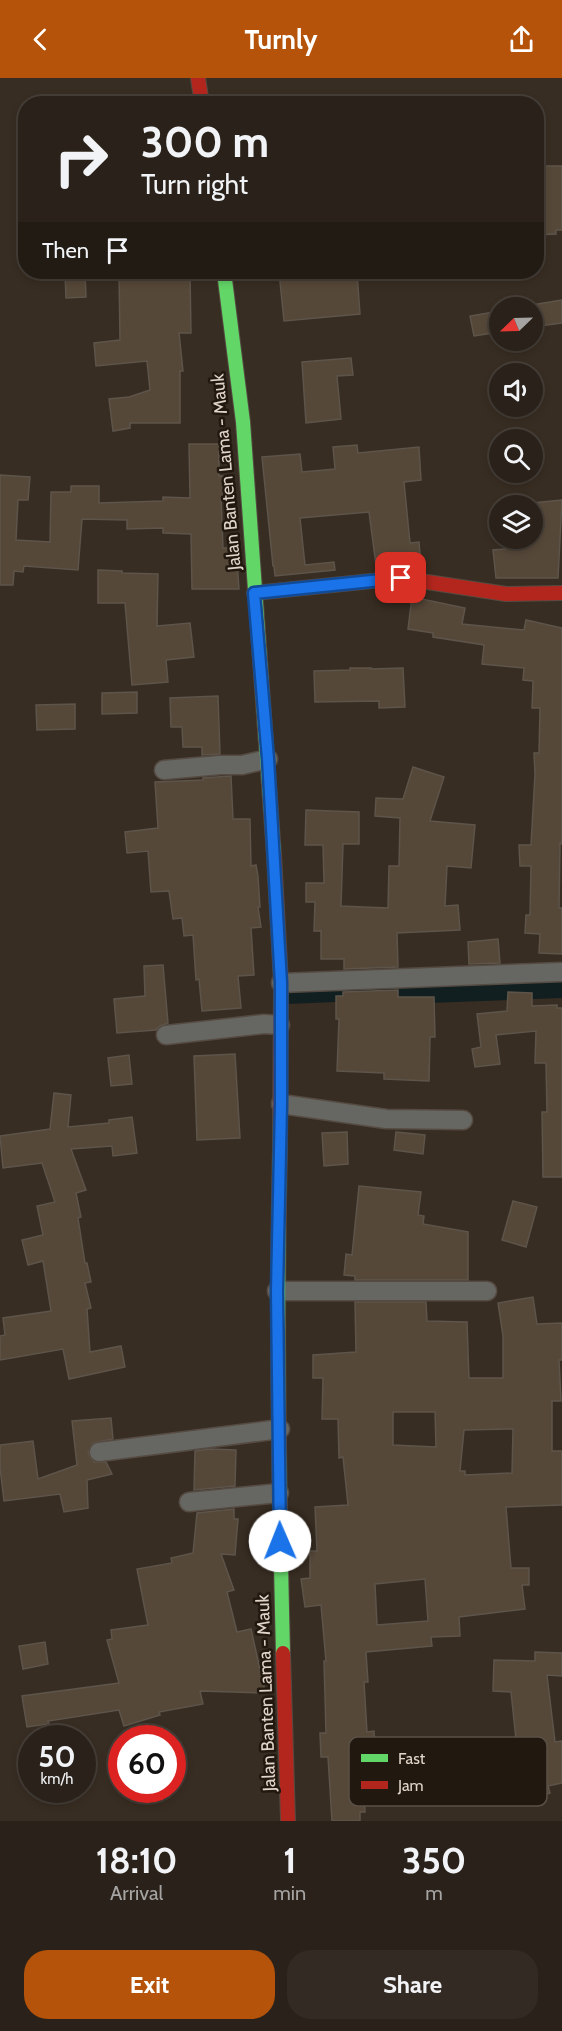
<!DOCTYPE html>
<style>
body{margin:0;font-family:Cabin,sans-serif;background:#322a23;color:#f1f3f6;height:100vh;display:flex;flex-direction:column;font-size:22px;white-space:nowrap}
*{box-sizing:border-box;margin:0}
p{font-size:20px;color:#a5a4a2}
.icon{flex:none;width:33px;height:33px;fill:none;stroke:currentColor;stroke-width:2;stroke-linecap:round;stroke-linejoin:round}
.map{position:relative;height:1743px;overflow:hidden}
.drawer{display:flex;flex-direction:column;background:#2a221a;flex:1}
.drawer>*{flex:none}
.top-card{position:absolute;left:18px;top:18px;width:526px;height:183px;border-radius:24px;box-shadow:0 3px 9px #0003,0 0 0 2px #463f39;background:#2a221a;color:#f1f3f6;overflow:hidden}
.needle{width:39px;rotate:247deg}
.fabs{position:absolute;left:489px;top:219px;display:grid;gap:12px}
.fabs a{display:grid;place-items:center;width:54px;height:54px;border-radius:50%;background:#2a221a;box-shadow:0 3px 9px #0003,0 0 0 2px #463f39;font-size:30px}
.speed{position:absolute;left:18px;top:1647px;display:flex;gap:12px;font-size:30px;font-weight:700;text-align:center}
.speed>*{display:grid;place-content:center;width:78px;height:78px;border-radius:50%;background:#2a221a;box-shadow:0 3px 9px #0003,0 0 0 2px #463f39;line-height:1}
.speed small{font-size:15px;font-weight:400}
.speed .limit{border:9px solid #d22;background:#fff;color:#111}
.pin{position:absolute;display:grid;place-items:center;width:51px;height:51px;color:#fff;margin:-26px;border-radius:12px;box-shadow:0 3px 9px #0006}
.me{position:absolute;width:66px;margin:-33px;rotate:359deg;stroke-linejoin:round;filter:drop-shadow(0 0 4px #0008)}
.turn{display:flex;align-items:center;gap:21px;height:126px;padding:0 24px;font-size:27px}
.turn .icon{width:78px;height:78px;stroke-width:2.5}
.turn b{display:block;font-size:42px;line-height:51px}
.then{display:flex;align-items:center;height:57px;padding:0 24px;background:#0003;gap:12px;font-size:22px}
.eta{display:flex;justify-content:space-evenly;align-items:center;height:102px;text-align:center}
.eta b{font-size:36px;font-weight:700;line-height:42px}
.cta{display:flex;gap:12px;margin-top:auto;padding:12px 24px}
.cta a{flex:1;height:69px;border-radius:24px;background:#b45309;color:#fff;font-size:24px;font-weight:700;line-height:69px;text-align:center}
.cta a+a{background:#322a23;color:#f1f3f6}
header{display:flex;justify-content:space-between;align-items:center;height:78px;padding:0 24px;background:#b45309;color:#fff;font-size:27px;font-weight:700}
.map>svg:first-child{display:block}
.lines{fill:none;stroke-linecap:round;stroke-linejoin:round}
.canal{stroke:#111f20;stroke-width:22}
.building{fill:#564839;stroke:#5d544a;stroke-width:1.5;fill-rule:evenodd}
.street-casing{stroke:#554b42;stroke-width:21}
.fast-casing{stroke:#554b42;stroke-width:16}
.jam-casing{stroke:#554b42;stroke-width:16}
.street{stroke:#666662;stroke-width:18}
.fast{stroke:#63d668;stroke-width:14}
.jam{stroke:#b3261e;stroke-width:14}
.route-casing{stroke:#114b97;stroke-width:15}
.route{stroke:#1a73e8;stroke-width:10}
.labels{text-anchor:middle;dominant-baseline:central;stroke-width:5;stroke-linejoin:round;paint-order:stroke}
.street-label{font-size:18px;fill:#e1d4c8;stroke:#21180f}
.key{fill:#21180f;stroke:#5b5046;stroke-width:1.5}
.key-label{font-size:16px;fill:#e1d4c8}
</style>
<header><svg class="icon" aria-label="back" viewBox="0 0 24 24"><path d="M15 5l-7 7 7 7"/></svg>Turnly<svg class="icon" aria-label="share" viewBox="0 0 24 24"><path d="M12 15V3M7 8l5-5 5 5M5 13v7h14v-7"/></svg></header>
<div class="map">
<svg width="562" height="1743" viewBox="0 0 562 1743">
<rect width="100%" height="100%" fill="#382d22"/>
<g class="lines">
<polyline class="canal" points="286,915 386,911 429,914 562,909"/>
</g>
<g class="building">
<polygon points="537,88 562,88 562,152 556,152 556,156 537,157"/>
<polygon points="65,194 85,194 86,219 66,220"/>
<polygon points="119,194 190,194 191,255 179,255 183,293 180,293 180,345 130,345 130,350 113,353 109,321 129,319 150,312 147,283 96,288 94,265 120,262"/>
<polygon points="279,194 311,194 311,199 357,195 360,236 284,243"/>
<polygon points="562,222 562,245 532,249 532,227"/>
<polygon points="500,233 500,254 474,258 470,238"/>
<polygon points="351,280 353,297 337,298 341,341 306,345 302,284"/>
<polygon points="189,366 219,366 219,398 223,398 223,419 221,419 223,470 236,470 239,511 192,511 191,456 163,455 163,450 127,451 127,442 82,441 78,492 24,488 23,494 14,493 13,507 0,507 0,397 30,399 28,422 18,422 16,462 50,464 51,414 71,414 71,408 99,408 99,425 163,423 163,419 190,420"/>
<polygon points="357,367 358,375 419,369 421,402 404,404 410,465 419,464 421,487 399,485 376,487 369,434 300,440 305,487 334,484 335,492 275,498 274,488 273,488 262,379 300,376 302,394 335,391 333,369"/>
<polygon points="562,422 558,500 496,500 493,472 525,469 521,460 532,460 532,425"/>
<polygon points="98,492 122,493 122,495 158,496 157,548 190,545 194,579 166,582 168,604 132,607 125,525 98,525"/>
<polygon points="412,519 465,530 462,546 524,552 526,542 562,550 562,766 560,765 559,830 562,830 562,876 539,875 540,856 525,855 526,837 530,837 531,788 520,788 519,767 531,767 535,696 534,675 539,675 540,630 532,630 533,603 523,602 524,590 482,586 484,567 433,559 433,555 408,551"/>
<polygon points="350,590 371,590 371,591 403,590 405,629 379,630 379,623 315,624 314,593 350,592"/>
<polygon points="137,614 137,635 102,636 102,615"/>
<polygon points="218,618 220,676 202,677 202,669 183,669 182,649 171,649 170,620"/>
<polygon points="75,626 75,651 37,652 36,627"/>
<polygon points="413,689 444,699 430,743 475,747 471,790 447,788 445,828 458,827 460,852 397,855 398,889 344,891 344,881 321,881 321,853 314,853 315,824 306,824 306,805 324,805 323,767 305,767 306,732 359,734 359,766 343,766 341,828 388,830 389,788 399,788 400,740 375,738 376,720 403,721"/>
<polygon points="231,698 233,741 250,741 251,788 256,787 258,798 260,829 258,829 261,849 251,850 254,897 238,898 241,930 202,933 199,901 196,902 193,857 184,858 182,840 173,841 169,813 151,814 148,773 127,775 125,754 158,750 155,704 203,702 203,700"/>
<polygon points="498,861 500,885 469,886 468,864"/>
<polygon points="163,887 168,945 160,948 156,952 117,955 114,921 145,918 144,888"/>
<polygon points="398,912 398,919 434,919 435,959 430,959 429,1003 384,1001 384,995 337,993 339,941 336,941 336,918 343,918 343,914"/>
<polygon points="508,914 532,915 532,928 557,927 557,930 562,930 562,1099 543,1099 542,1034 547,1034 546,985 535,985 536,953 496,957 500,986 475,989 472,971 481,969 477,936 507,933"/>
<polygon points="235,976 240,1060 197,1062 194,978"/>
<polygon points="129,977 132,1006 111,1008 108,980"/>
<polygon points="54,1015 71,1017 68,1049 109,1045 109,1042 132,1039 137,1075 113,1078 112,1068 71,1071 86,1112 76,1115 81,1139 78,1140 85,1185 87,1185 91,1204 85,1205 91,1230 87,1231 90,1274 121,1268 125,1289 69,1301 63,1271 0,1282 0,1258 5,1257 3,1240 51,1233 43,1183 28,1187 22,1162 43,1157 37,1128 55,1124 42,1085 3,1090 0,1058 50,1051"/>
<polygon points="347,1054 348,1086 324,1088 322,1055"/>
<polygon points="396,1054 425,1057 423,1076 394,1072"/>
<polygon points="359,1108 421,1114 418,1137 424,1138 423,1146 468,1154 468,1202 355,1202 355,1198 344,1197 346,1176 352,1177"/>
<polygon points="513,1123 537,1129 526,1169 502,1162"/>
<path d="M533 1219 537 1246 562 1245V1282H559L561 1323H552V1373H562V1427L506 1429 511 1490H529V1507H522L525 1531 459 1539 460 1558 431 1559 432 1568 366 1574 368 1604H364L367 1654 374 1653 375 1677 362 1678 365 1734H360V1743H332L328 1679H321L320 1655H326L324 1583H326L321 1527 305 1529 301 1501 310 1500V1473H317L315 1429 348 1427 343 1379 339 1380 338 1341H322L323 1300H313V1277L356 1274 355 1224H426L427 1243 467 1244 469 1300H503V1258L498 1225ZM393 1334H435L436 1369 393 1367ZM513 1351 512 1395 465 1397V1393H460L464 1352ZM425 1501 428 1543 377 1547 375 1506Z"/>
<polygon points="111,1340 113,1361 93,1365 88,1375 94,1384 106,1384 112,1396 87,1402 88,1430 64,1434 60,1416 4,1423 0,1390 0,1367 33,1363 38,1401 77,1387 72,1343"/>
<polygon points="211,1371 236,1372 235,1408 194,1412 195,1373"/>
<polygon points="234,1431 234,1441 238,1441 235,1477 221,1476 234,1512 227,1514 237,1554 251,1551 261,1596 264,1596 264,1615 200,1613 203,1626 159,1634 160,1637 124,1648 119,1632 48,1643 49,1646 27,1649 22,1618 119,1605 107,1562 112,1561 111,1552 148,1547 137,1491 172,1485 171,1480 193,1475 197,1435"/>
<polygon points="45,1564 48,1586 23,1591 19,1568"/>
<polygon points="535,1574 562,1575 562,1598 547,1597 555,1664 562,1663 562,1705 548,1708 550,1715 519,1726 502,1676 517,1671 511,1614 493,1613 494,1582 535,1583"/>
</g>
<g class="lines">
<g class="street-casing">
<g id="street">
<polyline points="164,692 220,687 242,687 268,681"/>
<polyline points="281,905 562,894"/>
<polyline points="166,957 264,946 280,947"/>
<polyline points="281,1026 386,1041 463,1042"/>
<polyline points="277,1213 487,1213"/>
<polyline points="99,1374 280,1351"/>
<polyline points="189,1424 279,1415"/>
</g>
</g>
<g class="fast-casing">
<g id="fast">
<polyline points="224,194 243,344 274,777"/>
<path d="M280 1071C276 1239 279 1407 283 1575"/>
</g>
</g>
<g class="jam-casing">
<g id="jam">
<polyline points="198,0 202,26"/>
<polyline points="254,515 401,500 506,516 562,515"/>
<polyline points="274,777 281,905 280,1071"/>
<polyline points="283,1575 288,1743"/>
</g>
</g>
<use href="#street" class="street"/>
<use href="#fast" class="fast"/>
<use href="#jam" class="jam"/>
</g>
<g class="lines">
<g class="route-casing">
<polyline id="route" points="280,1463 277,1213 281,1026 281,905 268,681 254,515 401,500"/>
</g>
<use href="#route" class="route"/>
</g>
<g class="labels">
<g class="street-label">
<text transform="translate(226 394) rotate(-95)">Jalan Banten Lama - Mauk</text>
<text transform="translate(266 1615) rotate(-92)">Jalan Banten Lama - Mauk</text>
</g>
</g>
<rect x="349" y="1659" width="198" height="69" rx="9" class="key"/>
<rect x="361" y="1676" width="27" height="8" fill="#63d668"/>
<rect x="361" y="1703" width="27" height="8" fill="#b3261e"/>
<g class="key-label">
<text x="398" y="1686">Fast</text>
<text x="398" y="1713">Jam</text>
</g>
</svg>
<div class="fabs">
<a><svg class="needle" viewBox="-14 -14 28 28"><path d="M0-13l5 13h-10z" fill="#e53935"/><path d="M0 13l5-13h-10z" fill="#a5a4a2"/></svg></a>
<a><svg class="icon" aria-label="sound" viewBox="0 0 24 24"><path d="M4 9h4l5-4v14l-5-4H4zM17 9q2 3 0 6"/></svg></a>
<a><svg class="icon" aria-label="search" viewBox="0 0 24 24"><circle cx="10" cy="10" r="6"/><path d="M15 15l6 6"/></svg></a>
<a><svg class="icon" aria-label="layers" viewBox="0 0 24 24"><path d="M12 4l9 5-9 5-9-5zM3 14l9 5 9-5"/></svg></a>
</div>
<div class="speed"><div>50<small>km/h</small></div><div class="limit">60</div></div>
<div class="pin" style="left:401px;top:500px;background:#d93025"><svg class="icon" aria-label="arrive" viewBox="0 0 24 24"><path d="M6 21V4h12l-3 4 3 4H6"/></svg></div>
<svg class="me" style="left:280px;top:1463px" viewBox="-20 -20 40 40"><circle r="19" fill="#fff"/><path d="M0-13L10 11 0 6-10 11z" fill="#1a73e8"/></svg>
<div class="top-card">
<div class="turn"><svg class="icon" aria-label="right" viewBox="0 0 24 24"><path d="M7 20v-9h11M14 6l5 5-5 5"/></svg><div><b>300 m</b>Turn right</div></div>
<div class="then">Then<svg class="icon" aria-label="arrive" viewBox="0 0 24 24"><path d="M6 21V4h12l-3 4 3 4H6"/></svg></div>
</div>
</div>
<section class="drawer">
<div class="eta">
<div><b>18:10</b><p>Arrival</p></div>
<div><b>1</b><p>min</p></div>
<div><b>350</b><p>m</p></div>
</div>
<div class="cta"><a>Exit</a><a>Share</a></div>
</section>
